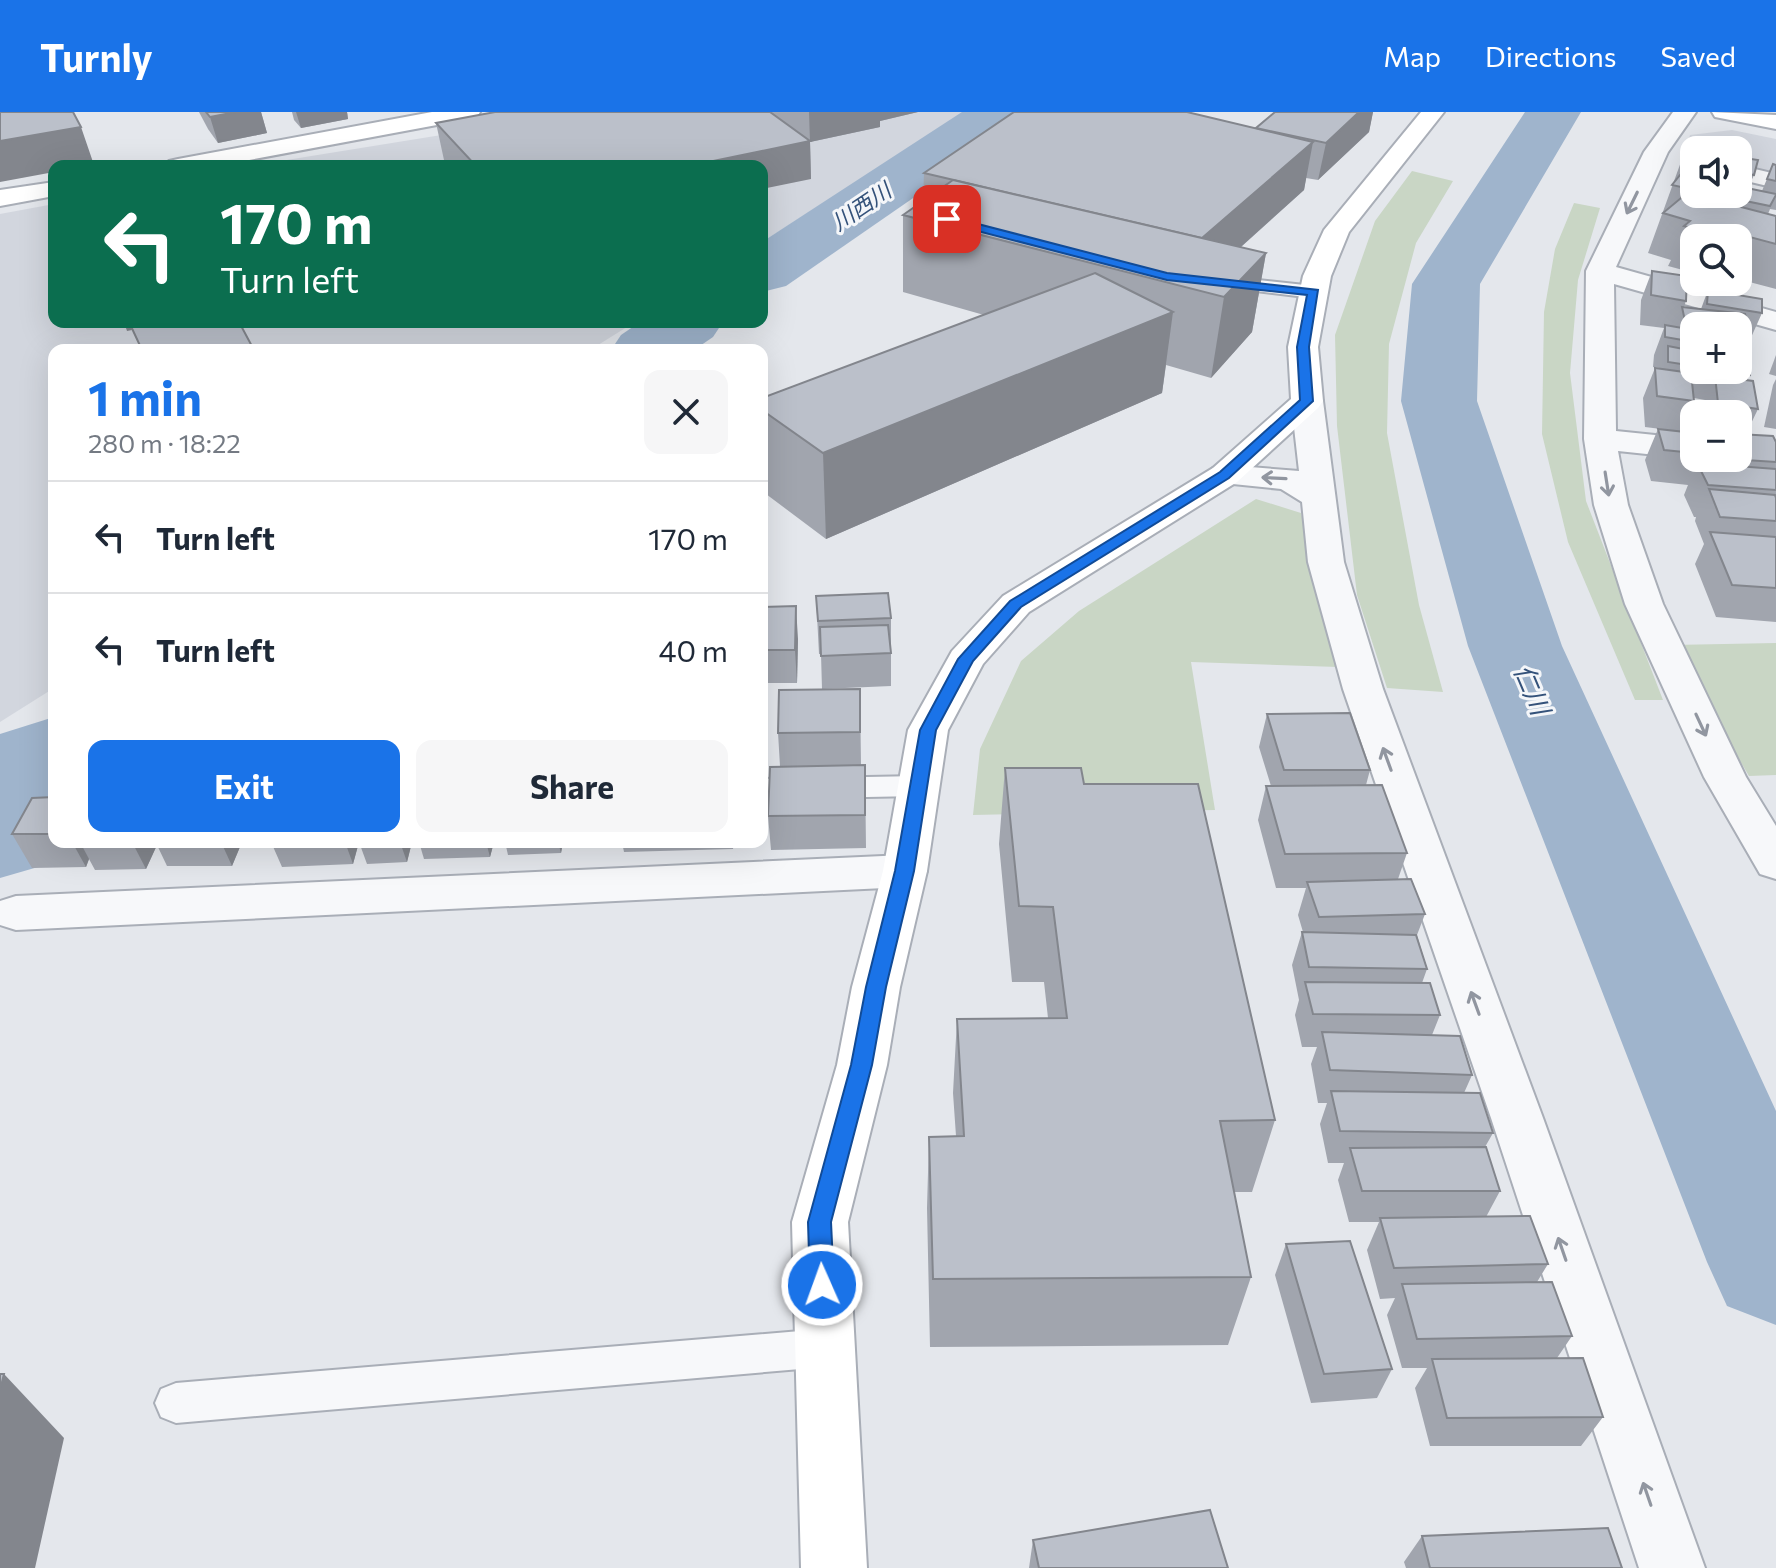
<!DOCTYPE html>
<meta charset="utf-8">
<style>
body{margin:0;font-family:Commissioner,"Noto Sans JP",sans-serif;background:#f6f6f7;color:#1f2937;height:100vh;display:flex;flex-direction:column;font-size:30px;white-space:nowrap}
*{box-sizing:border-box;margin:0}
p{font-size:26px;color:#747a83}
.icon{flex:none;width:44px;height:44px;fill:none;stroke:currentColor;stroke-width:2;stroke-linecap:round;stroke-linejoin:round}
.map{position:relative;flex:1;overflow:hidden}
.panel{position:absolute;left:48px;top:232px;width:720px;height:504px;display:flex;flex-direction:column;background:#fff;border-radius:16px;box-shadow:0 8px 32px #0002}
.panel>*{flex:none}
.guide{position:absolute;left:48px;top:48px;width:720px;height:168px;border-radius:16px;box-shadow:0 8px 32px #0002;background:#0b6e4f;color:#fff;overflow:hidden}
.fabs{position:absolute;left:1680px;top:24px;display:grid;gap:16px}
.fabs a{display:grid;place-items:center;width:72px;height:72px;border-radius:16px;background:#fff;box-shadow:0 8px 32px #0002;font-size:40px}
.pin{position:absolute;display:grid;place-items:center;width:68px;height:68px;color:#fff;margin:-34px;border-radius:16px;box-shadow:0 4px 12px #0006}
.me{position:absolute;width:88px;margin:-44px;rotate:358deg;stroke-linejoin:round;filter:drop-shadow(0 0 6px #0008)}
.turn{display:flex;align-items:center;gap:28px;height:168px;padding:0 40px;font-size:36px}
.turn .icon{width:104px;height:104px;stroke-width:2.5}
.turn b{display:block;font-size:56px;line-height:68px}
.round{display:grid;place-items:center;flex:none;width:84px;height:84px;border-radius:16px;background:#f6f6f7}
.head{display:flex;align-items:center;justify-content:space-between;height:136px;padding:0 40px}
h1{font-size:48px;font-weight:700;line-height:60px;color:#1a73e8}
.primary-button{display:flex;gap:16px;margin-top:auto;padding:16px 40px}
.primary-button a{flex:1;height:92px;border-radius:16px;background:#1a73e8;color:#fff;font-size:32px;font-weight:700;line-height:92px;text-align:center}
.primary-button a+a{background:#f6f6f7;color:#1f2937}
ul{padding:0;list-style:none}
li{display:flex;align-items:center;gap:24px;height:112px;padding:0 40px;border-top:2px solid #e0e1e3}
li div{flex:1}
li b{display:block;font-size:30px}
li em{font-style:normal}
header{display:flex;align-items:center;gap:48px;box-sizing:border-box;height:112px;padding:0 40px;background:#1a73e8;color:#fff}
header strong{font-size:38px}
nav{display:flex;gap:44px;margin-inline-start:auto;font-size:28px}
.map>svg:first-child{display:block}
.built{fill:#d2d6de}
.green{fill:#c9d6c5}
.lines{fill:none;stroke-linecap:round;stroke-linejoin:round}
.canal{fill:#9fb4cc;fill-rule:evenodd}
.river{fill:#9fb4cc;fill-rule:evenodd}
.lane-casing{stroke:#a9aeb7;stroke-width:4}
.street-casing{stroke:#a9aeb7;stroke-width:4}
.secondary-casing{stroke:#a9aeb7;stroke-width:4}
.lane{fill:#f7f8fa;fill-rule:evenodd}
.street{fill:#f7f8fa;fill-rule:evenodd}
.secondary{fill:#fff;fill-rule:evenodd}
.wall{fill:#a1a5ae;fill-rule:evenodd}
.shaded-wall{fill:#83868d}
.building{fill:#bbc0ca;stroke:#83868d;stroke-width:2}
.oneway{stroke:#9196a0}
.route{fill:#1a73e8;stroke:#114b97;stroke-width:2}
.labels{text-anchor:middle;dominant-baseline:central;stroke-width:6;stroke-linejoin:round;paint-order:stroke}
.far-water-label{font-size:22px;font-style:italic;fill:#34527a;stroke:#f4f6f9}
.water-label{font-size:26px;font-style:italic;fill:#34527a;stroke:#f4f6f9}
</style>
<header>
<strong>Turnly</strong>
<nav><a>Map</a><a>Directions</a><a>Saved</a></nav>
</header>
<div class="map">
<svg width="1776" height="1456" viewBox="0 0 1776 1456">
<rect width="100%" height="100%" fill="#e4e7ec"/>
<g class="built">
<polygon points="547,0 967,0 762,130 762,54 250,54 460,20"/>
<polygon points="1732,18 1776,27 1776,64 1738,55 1738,38 1694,38 1694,44 1684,42 1690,23"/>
<polygon points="54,92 54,210 635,210 590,238 54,238 54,576 0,610 0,102"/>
</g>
<g class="green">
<polygon points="1412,59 1453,69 1416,131 1389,232 1387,321 1419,493 1443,580 1387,576 1357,483 1337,314 1335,223 1375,109"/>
<polygon points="1574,91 1600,96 1578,168 1570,261 1586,389 1663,588 1635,588 1568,430 1542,322 1544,200 1555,137"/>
<polygon points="1256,387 1301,401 1338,555 1191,550 1215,698 973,703 980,637 1021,549 1079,499"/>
<polygon points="1776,531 1776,663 1749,664 1672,533"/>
</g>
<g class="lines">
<polygon class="canal" points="54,605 54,646 0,664 0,622"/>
<g class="river">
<polygon points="962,0 1028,0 1020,12 786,174 762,180 762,130"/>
<polygon points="1525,0 1581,0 1480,172 1477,289 1562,534 1776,999 1776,1213 1727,1194 1707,1150 1468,534 1401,289 1412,172"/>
<polygon points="640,210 723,210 713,225 694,238 611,238 621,223"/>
<polygon points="54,623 56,730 38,755 0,766 0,655 18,633"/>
</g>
<g class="lane-casing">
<g id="lane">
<polygon points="1222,164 1314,174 1324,180 1314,186 1215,174 1213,170"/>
<polygon points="919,664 929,667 933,674 929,681 919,684 762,687 762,667"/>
<polygon points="824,1217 838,1223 844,1236 838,1249 824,1255 176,1311 161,1305 155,1291 161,1277 176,1271"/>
</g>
</g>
<g class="street-casing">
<g id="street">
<polygon points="1673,0 1696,0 1668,40 1616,155 1776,200 1776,218 1614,172 1616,319 1694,327 1694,346 1697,346 1694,347 1618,339 1628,393 1663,492 1746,665 1776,714 1776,767 1760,762 1704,665 1625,492 1594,393 1584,327 1586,159 1644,40"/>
<polygon points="1738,53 1776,62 1776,76 1738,67"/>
<polygon points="1307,280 1318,282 1323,289 1344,450 1383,577 1543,1006 1705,1456 1639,1456 1491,1006 1343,577 1308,450 1302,390 1281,377 1213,370 1208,363 1213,356 1225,353 1299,359 1291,289 1296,282"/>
<polygon points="905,743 921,748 927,759 921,770 905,775 16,818 0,813 0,789 16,784"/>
</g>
</g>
<g class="secondary-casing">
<g id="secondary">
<polygon points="432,0 480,0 477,5 469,7 217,54 166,54 169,49 178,47"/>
<polygon points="1421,0 1444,0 1349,120 1331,164 1318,235 1323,289 1318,296 1237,370 1029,500 983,552 948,618 927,759 900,875 887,953 848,1110 867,1456 801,1456 792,1110 837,953 852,875 883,759 908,618 952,539 1003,484 1213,356 1291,287 1288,235 1303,164 1324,118"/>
<polygon points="1712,0 1776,3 1776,17 1715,5"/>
<polygon points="54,70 54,84 0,94 0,78"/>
</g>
</g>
<use href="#lane" class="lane"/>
<use href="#street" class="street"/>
<use href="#secondary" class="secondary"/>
</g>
<g class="wall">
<polygon points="199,0 261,0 267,21 218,31 208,17"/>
<polygon points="292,0 347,0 348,7 301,16 294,8"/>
<polygon points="495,0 918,0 880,9 880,15 810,30 811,67 762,54 449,54 444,48 436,11"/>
<polygon points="1275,0 1373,0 1369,20 1318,68 1306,66 1304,78 1241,135 1266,141 1252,220 1211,266 1166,253 1162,281 826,427 762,379 762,286 984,203 903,180 903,103 923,89 924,61 1256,17"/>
<path d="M1694 38V82H1738V45L1754 63 1748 76 1762 79 1773 52 1776 53V98L1770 97 1768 102 1776 104V177L1738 167V126H1694V161L1668 154 1671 148 1648 141 1682 47ZM1722 86 1735 88 1733 93 1720 90Z"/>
<path d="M1652 159 1686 189 1684 195 1701 197 1708 178 1762 201 1749 230 1744 229 1738 242V214H1694V258H1738L1750 263 1747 268 1758 297 1746 322 1776 330V510L1716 505 1695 452 1704 432 1695 409 1696 405H1694L1684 383 1688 373 1651 369 1645 348 1658 317 1677 319 1645 315 1643 286 1655 256H1660L1653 255 1654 243 1664 216 1640 213 1641 188ZM1694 286 1705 288 1702 294 1703 302H1738V346H1694V321L1681 320 1694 289Z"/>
<polygon points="1776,243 1776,264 1769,262"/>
<polygon points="1776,267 1776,317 1764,315 1773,273"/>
<polygon points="816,484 891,506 891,574 822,577 821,542 819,542"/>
<polygon points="762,495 798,527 797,571 762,571"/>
<polygon points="860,577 861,653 865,653 866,736 771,738 768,704 780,654 778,621"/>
<polygon points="1267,602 1370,658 1366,673 1407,741 1398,767 1425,802 1417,823 1427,857 1422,871 1440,903 1432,923 1472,963 1464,981 1493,1021 1485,1035 1500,1079 1486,1105 1548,1152 1537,1170 1572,1224 1557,1246 1603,1305 1581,1334 1430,1334 1415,1276 1427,1256 1402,1256 1387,1203 1395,1186 1380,1187 1367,1138 1379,1110 1349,1110 1338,1068 1344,1051 1328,1051 1320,1012 1327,991 1318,991 1311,952 1317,935 1302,935 1295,903 1299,888 1292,853 1302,820 1303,820 1298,803 1306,776 1276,776 1258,708 1266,674 1271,674 1259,635"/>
<polygon points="1005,656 1084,672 1275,1008 1252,1080 1234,1080 1251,1165 1228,1233 930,1235 927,1096 929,1025 956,1024 953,981 957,907 1048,906 1044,870 1012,870 999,732"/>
<polygon points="54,685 54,730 242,730 232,754 167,754 157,733 146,757 95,758 89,747 86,755 32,756 12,722"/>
<polygon points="271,730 412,730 407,750 367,752 359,730 353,752 282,755"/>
<polygon points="419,730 494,730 490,745 424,747"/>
<polygon points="505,730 563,730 561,741 508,743"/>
<polygon points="622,730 734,730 733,737 624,740"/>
<polygon points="1286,1132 1392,1257 1377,1286 1311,1291 1275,1163"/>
<polygon points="1422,1424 1622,1456 1406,1456 1404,1450"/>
<polygon points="1033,1428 1228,1456 1029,1456"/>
</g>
<g class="shaded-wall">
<polygon points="206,0 261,0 267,21 218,31 210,5"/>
<polygon points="296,0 347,0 348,7 301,16"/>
<polygon points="809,0 918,0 880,9 880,15 810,30"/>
<polygon points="1359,0 1373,0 1369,20 1318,68 1326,31"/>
<polygon points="81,15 94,53 87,54 54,54 54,60 0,70 0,29"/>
<polygon points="810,29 811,67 762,77 762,54 689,54"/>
<polygon points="1313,30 1304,78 1194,177 1197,130"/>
<polygon points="1720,82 1723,82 1716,100 1708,111"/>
<polygon points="1750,125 1738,154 1738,145 1744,130"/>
<polygon points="1266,141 1252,220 1211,266 1224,185"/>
<polygon points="1173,200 1162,281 826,427 823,341"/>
<polygon points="124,210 129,210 132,218 127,219"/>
<polygon points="796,494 798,527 797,571 795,538"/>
<polygon points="764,586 767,619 763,657 762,609"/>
<polygon points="72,730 80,730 89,747 86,755"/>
<polygon points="132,730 156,730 157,733 146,757"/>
<polygon points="221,730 242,730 232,754"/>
<polygon points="345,730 359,730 353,752"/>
<polygon points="400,730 412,730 407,750"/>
<polygon points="486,730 494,730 490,745"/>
<polygon points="558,730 563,730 561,741"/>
<polygon points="4,1262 64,1326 35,1456 0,1456 0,1278"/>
</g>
<g class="building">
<polygon points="0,0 73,0 81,15 0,29"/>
<polygon points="206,0 236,0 210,5"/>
<polygon points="495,0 770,0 810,29 689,54 476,54 436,11"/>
<polygon points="1014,0 1187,0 1313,30 1202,126 924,61"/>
<polygon points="1275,0 1359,0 1326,31 1256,16"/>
<polygon points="1691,31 1722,37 1721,38 1694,38 1694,49 1682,47"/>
<polygon points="1738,45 1758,48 1754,63 1738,60"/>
<polygon points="1773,52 1776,53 1776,69 1767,67"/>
<polygon points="1680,63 1694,66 1694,78 1672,73"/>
<polygon points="953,68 1266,141 1224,185 903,103"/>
<polygon points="1742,75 1776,82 1776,83 1770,94 1736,87"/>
<polygon points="1687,81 1776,104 1776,132 1750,125 1744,130 1738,129 1738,126 1728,126 1684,114 1690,109 1663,101"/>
<polygon points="1652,159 1687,164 1686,189 1651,183"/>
<polygon points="1095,161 1173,200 823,341 762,298 762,286"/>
<polygon points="1708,178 1762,187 1762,201 1707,192"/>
<polygon points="1682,195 1745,202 1749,217 1738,216 1738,214 1725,214 1685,209"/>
<polygon points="129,210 239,210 254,238 142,238"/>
<polygon points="1665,213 1694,218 1694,230 1665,225"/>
<polygon points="1668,234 1694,239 1694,254 1668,250"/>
<polygon points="1738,246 1749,247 1750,263 1719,258 1738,258"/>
<polygon points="1655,256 1691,261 1694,289 1657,284"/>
<polygon points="1715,264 1753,269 1758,297 1718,291"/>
<polygon points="1658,317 1694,321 1694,341 1664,338"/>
<polygon points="1738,322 1773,324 1776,330 1776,350 1730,347 1738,346"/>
<polygon points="1697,351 1776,357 1776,378 1708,373"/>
<polygon points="1709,377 1775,383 1776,386 1776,409 1720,405"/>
<polygon points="1710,420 1776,425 1776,476 1732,473"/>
<polygon points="888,481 891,506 818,509 816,484"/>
<polygon points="796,494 795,538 762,538 762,495"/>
<polygon points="888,513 891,541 821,544 820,515"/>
<polygon points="860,577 860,620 778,621 779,578"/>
<polygon points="762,586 764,586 762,609"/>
<polygon points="1350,601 1370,658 1284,658 1267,602"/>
<polygon points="865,653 865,703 768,704 770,655"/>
<polygon points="1005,656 1081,656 1084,672 1198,672 1275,1008 1220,1009 1251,1165 933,1167 929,1025 964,1024 957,907 1067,906 1053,795 1019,794"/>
<polygon points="1382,673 1407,741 1285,742 1266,674"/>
<polygon points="54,685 54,722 12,722 32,686"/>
<polygon points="1411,767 1425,802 1319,805 1307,770"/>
<polygon points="1302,820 1416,823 1427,857 1309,855"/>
<polygon points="1305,870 1430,871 1440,903 1313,902"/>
<polygon points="1322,920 1460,924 1472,963 1330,958"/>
<polygon points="1331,979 1480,981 1493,1021 1340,1019"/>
<polygon points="1486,1035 1500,1079 1362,1079 1350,1036"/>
<polygon points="1530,1104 1548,1152 1394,1156 1380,1106"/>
<polygon points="1350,1129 1392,1257 1324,1262 1286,1132"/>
<polygon points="1552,1170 1572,1224 1417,1227 1402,1172"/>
<polygon points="1583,1246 1603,1305 1447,1306 1432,1247"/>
<polygon points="0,1262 4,1262 0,1278"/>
<polygon points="1210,1398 1228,1456 1039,1456 1033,1428"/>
<polygon points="1608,1416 1622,1456 1430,1456 1422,1424"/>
</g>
<defs><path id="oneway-shaft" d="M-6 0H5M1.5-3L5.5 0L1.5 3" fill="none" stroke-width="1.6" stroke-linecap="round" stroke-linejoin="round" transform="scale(2)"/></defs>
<g class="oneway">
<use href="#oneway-shaft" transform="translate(1632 91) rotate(116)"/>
<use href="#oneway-shaft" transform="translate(1274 366) rotate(-177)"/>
<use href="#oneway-shaft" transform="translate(1607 372) rotate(81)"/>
<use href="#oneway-shaft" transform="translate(1701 613) rotate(65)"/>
<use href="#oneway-shaft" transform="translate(1387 647) rotate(-110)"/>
<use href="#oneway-shaft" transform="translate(1475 891) rotate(-110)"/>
<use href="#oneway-shaft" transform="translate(1562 1137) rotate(-109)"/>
<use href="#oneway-shaft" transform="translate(1647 1382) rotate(-109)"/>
</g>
<polygon class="route" points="947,104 1167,161 1318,178 1309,235 1313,289 1229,366 1021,495 973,549 936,618 914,759 886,875 872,953 831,1110 834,1173 830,1180 822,1183 813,1180 810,1173 808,1110 851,953 866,875 895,759 920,618 958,547 1010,489 1220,360 1300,288 1297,235 1307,183 1167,168 943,110 943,105"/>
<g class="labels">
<g class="far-water-label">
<text transform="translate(861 94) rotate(-34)">川西川</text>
</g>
<g class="water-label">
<text transform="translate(1533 577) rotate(67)">仁川</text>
</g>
</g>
</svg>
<div class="fabs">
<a><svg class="icon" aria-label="sound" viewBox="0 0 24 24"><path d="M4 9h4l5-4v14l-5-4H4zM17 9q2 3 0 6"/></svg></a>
<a><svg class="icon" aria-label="search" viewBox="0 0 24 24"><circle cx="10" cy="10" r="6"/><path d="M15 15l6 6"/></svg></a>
<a>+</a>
<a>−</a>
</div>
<div class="pin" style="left:947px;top:107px;background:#d93025"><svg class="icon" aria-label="arrive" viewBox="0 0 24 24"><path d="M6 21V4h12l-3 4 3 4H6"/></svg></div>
<svg class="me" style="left:822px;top:1173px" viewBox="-20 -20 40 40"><circle r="17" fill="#1a73e8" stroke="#fff" stroke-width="3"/><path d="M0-11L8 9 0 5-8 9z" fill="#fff"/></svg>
<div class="guide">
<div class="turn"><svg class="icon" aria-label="left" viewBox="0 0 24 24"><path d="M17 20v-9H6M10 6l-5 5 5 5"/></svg><div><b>170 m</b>Turn left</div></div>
</div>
<section class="panel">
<div class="head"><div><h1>1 min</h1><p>280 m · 18:22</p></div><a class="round"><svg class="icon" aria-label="close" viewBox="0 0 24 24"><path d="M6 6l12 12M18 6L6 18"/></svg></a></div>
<ul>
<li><svg class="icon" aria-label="left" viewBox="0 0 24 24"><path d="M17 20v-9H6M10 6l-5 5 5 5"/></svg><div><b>Turn left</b></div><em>170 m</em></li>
<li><svg class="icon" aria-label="left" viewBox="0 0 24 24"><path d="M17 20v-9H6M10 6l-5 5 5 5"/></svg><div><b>Turn left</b></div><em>40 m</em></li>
</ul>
<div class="primary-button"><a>Exit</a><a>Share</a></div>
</section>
</div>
